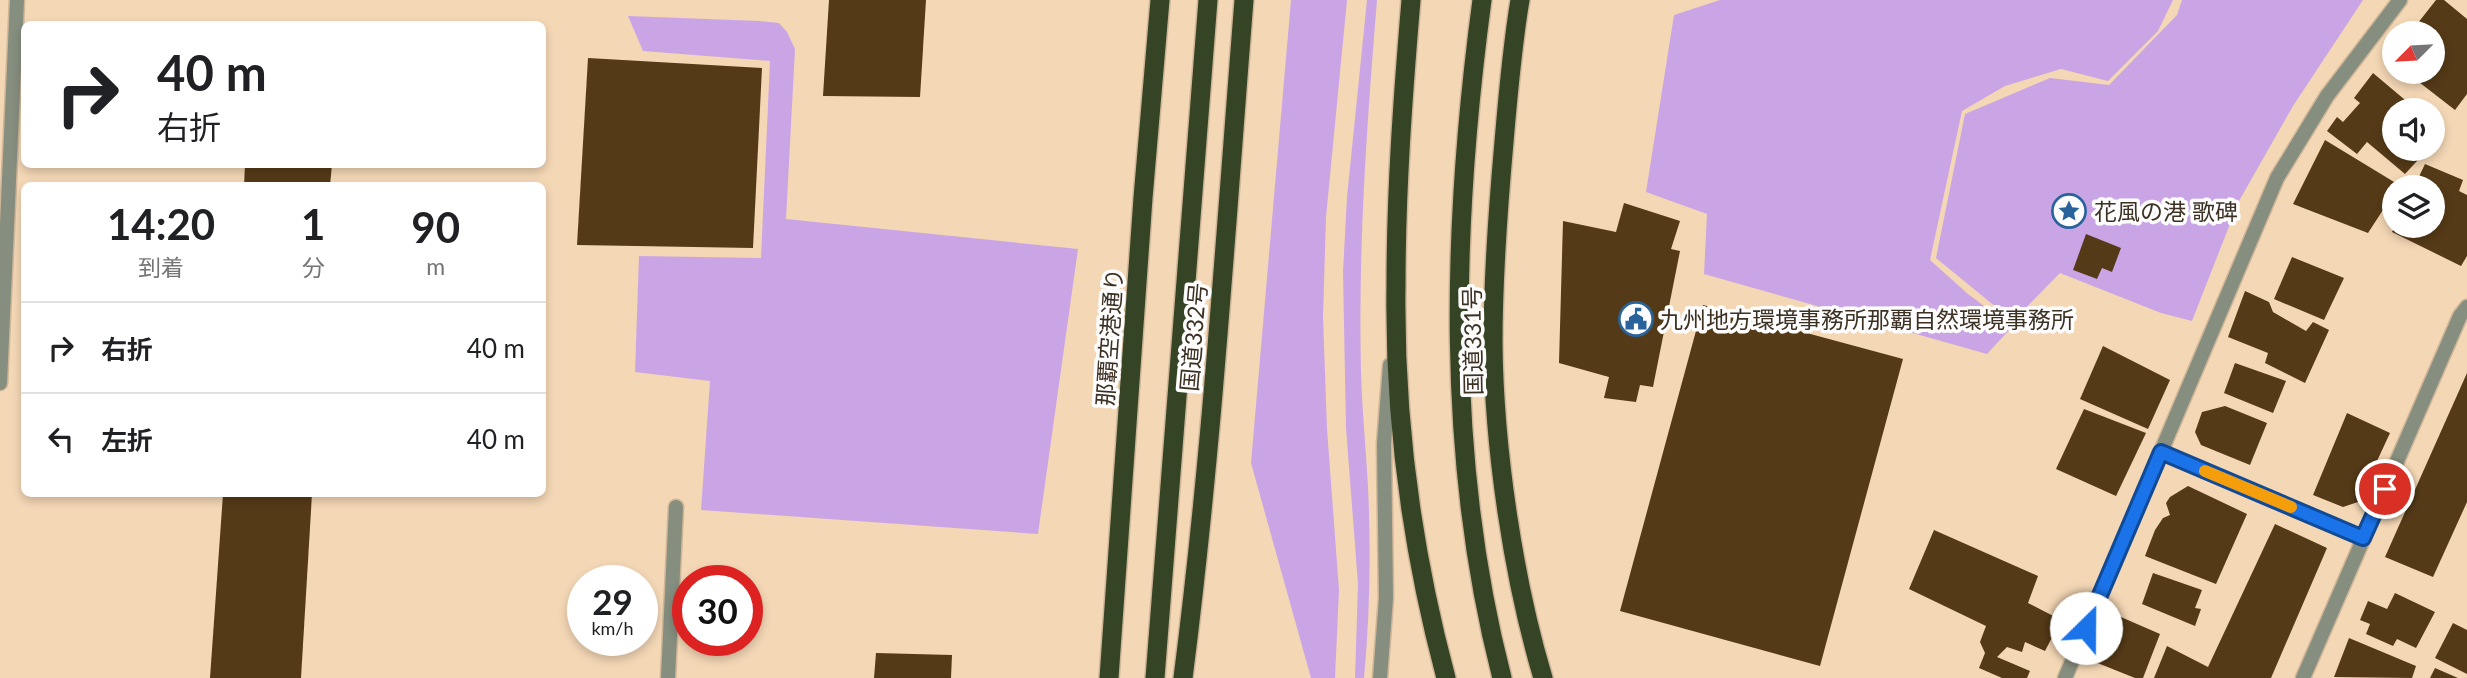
<!DOCTYPE html>
<html lang="ja">
<meta charset="utf-8">
<style>
body{margin:0;font-family:Lato,"Noto Sans JP",sans-serif;background:#f6f6f6;color:#202124;height:100vh;display:flex;flex-direction:column;font-size:26px;white-space:nowrap}
*{box-sizing:border-box;margin:0}
p{font-size:23px;color:#757577}
.icon{flex:none;width:38px;height:38px;fill:none;stroke:currentColor;stroke-width:2;stroke-linecap:round;stroke-linejoin:round}
.map{position:relative;flex:1;overflow:hidden}
.panel{position:absolute;left:21px;top:182px;width:525px;height:315px;display:flex;flex-direction:column;background:#fff;border-radius:10px;box-shadow:0 4px 10px #0003}
.panel>*{flex:none}
.banner{position:absolute;left:21px;top:21px;width:525px;height:147px;border-radius:10px;box-shadow:0 4px 10px #0003;background:#fff;color:#202124;overflow:hidden}
.needle{width:46px;rotate:246deg}
.tools{position:absolute;left:2382px;top:21px;display:grid;gap:14px}
.tools a{display:grid;place-items:center;width:63px;height:63px;border-radius:50%;background:#fff;box-shadow:0 4px 10px #0003;font-size:35px}
.speed{position:absolute;left:567px;top:565px;display:flex;gap:14px;font-size:35px;font-weight:700;text-align:center}
.speed>*{display:grid;place-content:center;width:91px;height:91px;border-radius:50%;background:#fff;box-shadow:0 4px 10px #0003;line-height:1}
.speed small{font-size:18px;font-weight:400}
.speed .limit{border:10px solid #d22;background:#fff;color:#111}
.pin{position:absolute;display:grid;place-items:center;width:60px;height:60px;color:#fff;margin:-30px;border:4px solid #fff;border-radius:50%;box-shadow:0 2px 7px #0007}
.me{position:absolute;width:77px;margin:-38px;rotate:23deg;stroke-linejoin:round;filter:drop-shadow(0 0 5px #0008)}
.turn{display:flex;align-items:center;gap:24px;height:147px;padding:0 21px;font-size:32px}
.turn .icon{width:91px;height:91px;stroke-width:2.5}
.turn b{display:block;font-size:49px;line-height:60px}
.eta{display:flex;justify-content:space-evenly;align-items:center;height:119px;text-align:center}
.eta b{font-size:42px;font-weight:700;line-height:49px}
ul{padding:0;list-style:none}
li{display:flex;align-items:center;gap:21px;height:91px;padding:0 21px;border-top:2px solid #e0e0e0}
li div{flex:1}
li b{display:block;font-size:26px}
li em{font-style:normal}
.map>svg:first-child{display:block}
.green{fill:#caa5e6}
.building{fill:#553a17}
.lines{fill:none;stroke-linecap:round;stroke-linejoin:round}
.service-casing{stroke:#cfb698;stroke-width:17}
.minor-casing{stroke:#cfb698;stroke-width:17}
.tertiary-casing{stroke:#cfb698;stroke-width:17}
.trunk-casing{stroke:#cfb698;stroke-width:22}
.service{stroke:#868e7f;stroke-width:14}
.minor{stroke:#868e7f;stroke-width:14}
.tertiary{stroke:#868e7f;stroke-width:14}
.trunk{stroke:#364426;stroke-width:19}
.route-casing{stroke:#114b97;stroke-width:18}
.route{stroke:#1a73e8;stroke-width:12}
.slow{stroke:#f59e0b;stroke-width:12}
.labels{text-anchor:middle;dominant-baseline:central;stroke-width:7;stroke-linejoin:round;paint-order:stroke}
.poi-label{font-size:23px;fill:#3d3124;stroke:#fdfdfd;text-anchor:start}
.street-label{font-size:23px;fill:#3d3124;stroke:#fdfdfd}
</style>
<div class="map">
<svg width="2467" height="678" viewBox="0 0 2467 678">
<rect width="100%" height="100%" fill="#f4d7b5"/>
<g class="green">
<polygon points="1291,0 1347,0 1326,217 1323,317 1327,429 1339,590 1335,678 1311,678 1251,463"/>
<path d="M1367 0H1377C1367 123 1358 247 1361 371 1362 410 1366 448 1368 487 1371 551 1370 614 1364 678H1355L1358 584 1346 428 1343 272 1347 197Z"/>
<polygon points="1720,0 2173,0 2158,31 2108,81 2061,69 2005,86 1962,111 1930,260 1968,294 2012,327 1987,354 1704,274 1707,214 1646,192 1674,15"/>
<polygon points="2182,0 2363,0 2293,106 2239,201 2192,321 2161,313 2060,273 2013,321 1936,258 1965,114 2050,78 2109,85 2177,15"/>
<polygon points="628,16 760,21 779,23 787,32 795,49 786,219 1078,249 1038,534 701,510 710,381 635,372 639,256 761,258 770,61 643,51"/>
</g>
<g class="building">
<polygon points="829,0 926,0 920,97 823,96"/>
<polygon points="2436,0 2444,0 2467,19 2467,94 2455,110 2406,72 2432,72 2432,33 2410,33"/>
<polygon points="588,58 762,68 753,248 577,245"/>
<polygon points="2373,73 2417,110 2394,110 2394,149 2428,149 2405,174 2367,142 2357,154 2327,131 2337,117 2343,122 2360,103 2354,98"/>
<polygon points="2432,124 2442,132 2432,143"/>
<polygon points="2325,140 2399,185 2394,187 2394,193 2368,233 2293,204"/>
<polygon points="245,164 332,164 330,186 244,186"/>
<polygon points="2425,164 2463,180 2459,191 2467,195 2467,256 2461,266 2392,232 2395,226 2432,226 2432,187 2414,187"/>
<polygon points="1624,203 1680,221 1671,249 1680,251 1653,387 1640,385 1636,402 1604,398 1609,377 1559,363 1563,221 1616,232"/>
<polygon points="2086,234 2121,248 2112,272 2102,268 2097,279 2073,270"/>
<polygon points="2292,257 2344,278 2324,320 2274,299"/>
<polygon points="2245,291 2269,302 2273,312 2306,331 2313,322 2329,330 2305,383 2265,363 2268,353 2228,337"/>
<polygon points="1703,305 1903,359 1820,666 1620,611"/>
<polygon points="2103,346 2170,380 2148,429 2080,399"/>
<polygon points="2235,363 2286,381 2273,413 2224,393"/>
<polygon points="2467,373 2467,502 2433,577 2385,557"/>
<polygon points="2225,406 2267,423 2250,465 2201,445 2195,432 2202,412"/>
<polygon points="2084,409 2146,433 2116,496 2056,469"/>
<polygon points="2347,413 2390,433 2358,502 2343,507 2313,495"/>
<polygon points="2188,486 2247,514 2216,584 2145,556 2155,530 2163,518 2170,515 2166,503 2170,497"/>
<polygon points="223,494 312,494 301,678 210,678"/>
<polygon points="2275,524 2327,548 2271,678 2154,678 2167,646 2208,667"/>
<polygon points="1934,530 2038,576 2028,603 2061,620 2045,651 2025,642 2022,652 2007,647 1997,657 2030,671 2027,678 2002,678 1979,668 1985,653 1980,642 1986,626 1909,589"/>
<polygon points="2153,573 2202,590 2195,608 2201,609 2195,626 2142,604"/>
<polygon points="2395,593 2435,612 2416,648 2397,639 2393,646 2366,634 2370,624 2360,620 2368,601 2387,609"/>
<polygon points="2114,614 2160,634 2143,678 2135,678 2095,662"/>
<polygon points="2453,623 2467,630 2467,674 2435,658"/>
<polygon points="2349,638 2416,666 2412,678 2334,677"/>
<polygon points="876,653 952,655 951,678 874,678"/>
<polygon points="2435,668 2458,678 2430,678"/>
</g>
<g class="lines">
<g class="service-casing">
<g id="service">
<polyline points="0,383 17,0"/>
<polyline points="668,678 676,507"/>
</g>
</g>
<g class="minor-casing">
<g id="minor">
<polyline points="2161,452 2363,538"/>
<polyline points="2065,678 2277,178 2327,96 2400,0"/>
<polyline points="2303,678 2460,316 2467,307"/>
</g>
</g>
<g class="tertiary-casing">
<polyline id="tertiary" points="1380,678 1386,598 1384,444 1390,365"/>
</g>
<g class="trunk-casing">
<g id="trunk">
<path d="M1411 0C1403 95 1396 190 1396 285 1394 417 1412 551 1446 678"/>
<path d="M1482 0C1452 224 1445 458 1502 678"/>
<path d="M1520 0C1512 47 1508 95 1504 142 1498 209 1493 276 1493 343 1494 448 1513 578 1543 678"/>
<polyline points="1109,678 1143,198 1160,0"/>
<polyline points="1155,678 1208,0"/>
<path d="M1183 678C1212 453 1226 226 1244 0"/>
</g>
</g>
<use href="#service" class="service"/>
<use href="#minor" class="minor"/>
<use href="#tertiary" class="tertiary"/>
<use href="#trunk" class="trunk"/>
</g>
<g class="lines">
<g class="route-casing">
<polyline id="route" points="2086,628 2161,452 2363,538 2385,489"/>
</g>
<use href="#route" class="route"/>
<polyline class="slow" points="2205,471 2291,507"/>
</g>
<defs>
<g id="sight-ring" transform="scale(1.75)"><circle r="9.5" fill="#fdfdfd" stroke="#29639b" stroke-width="1.5"/><path d="M0-6L1.8-2.2L6-1.7L2.9 1.2L3.7 5.4L0 3.3L-3.7 5.4L-2.9 1.2L-6-1.7L-1.8-2.2Z" fill="#29639b"/></g>
<g id="civic-ring" transform="scale(1.75)"><circle r="9.5" fill="#fdfdfd" stroke="#29639b" stroke-width="1.5"/><path d="M-.6-6.5H3V-4.5H.6V-3L4-1V1h2V6H-6V1h2V-1L-.6-3ZM-1.2 2.5V6h2.4V2.5Z" fill="#29639b"/></g>
</defs>
<g fill-rule="evenodd">
<use href="#sight-ring" x="2069" y="211"/>
<use href="#civic-ring" x="1636" y="319"/>
</g>
<g class="labels">
<g class="poi-label">
<text x="2094" y="211">花風の港 歌碑</text>
<text x="1660" y="319">九州地方環境事務所那覇自然環境事務所</text>
</g>
<g class="street-label">
<text transform="translate(1109 337) rotate(-86)">那覇空港通り</text>
<text transform="translate(1193 337) rotate(-85)">国道332号</text>
<text transform="translate(1472 341) rotate(-91)">国道331号</text>
</g>
</g>
</svg>
<div class="tools">
<a><svg class="needle" viewBox="-14 -14 28 28"><path d="M0-13l5 13h-10z" fill="#e53935"/><path d="M0 13l5-13h-10z" fill="#757577"/></svg></a>
<a><svg class="icon" aria-label="sound" viewBox="0 0 24 24"><path d="M4 9h4l5-4v14l-5-4H4zM17 9q2 3 0 6"/></svg></a>
<a><svg class="icon" aria-label="layers" viewBox="0 0 24 24"><path d="M12 4l9 5-9 5-9-5zM3 14l9 5 9-5"/></svg></a>
</div>
<div class="speed"><div>29<small>km/h</small></div><div class="limit">30</div></div>
<div class="pin" style="left:2385px;top:489px;background:#d93025"><svg class="icon" aria-label="arrive" viewBox="0 0 24 24"><path d="M6 21V4h12l-3 4 3 4H6"/></svg></div>
<svg class="me" style="left:2086px;top:628px" viewBox="-20 -20 40 40"><circle r="19" fill="#fff"/><path d="M0-13L10 11 0 6-10 11z" fill="#1a73e8"/></svg>
<div class="banner">
<div class="turn"><svg class="icon" aria-label="right" viewBox="0 0 24 24"><path d="M7 20v-9h11M14 6l5 5-5 5"/></svg><div><b>40 m</b>右折</div></div>
</div>
<section class="panel">
<div class="eta">
<div><b>14:20</b><p>到着</p></div>
<div><b>1</b><p>分</p></div>
<div><b>90</b><p>m</p></div>
</div>
<ul>
<li><svg class="icon" aria-label="right" viewBox="0 0 24 24"><path d="M7 20v-9h11M14 6l5 5-5 5"/></svg><div><b>右折</b></div><em>40 m</em></li>
<li><svg class="icon" aria-label="left" viewBox="0 0 24 24"><path d="M17 20v-9H6M10 6l-5 5 5 5"/></svg><div><b>左折</b></div><em>40 m</em></li>
</ul>
</section>
</div>
